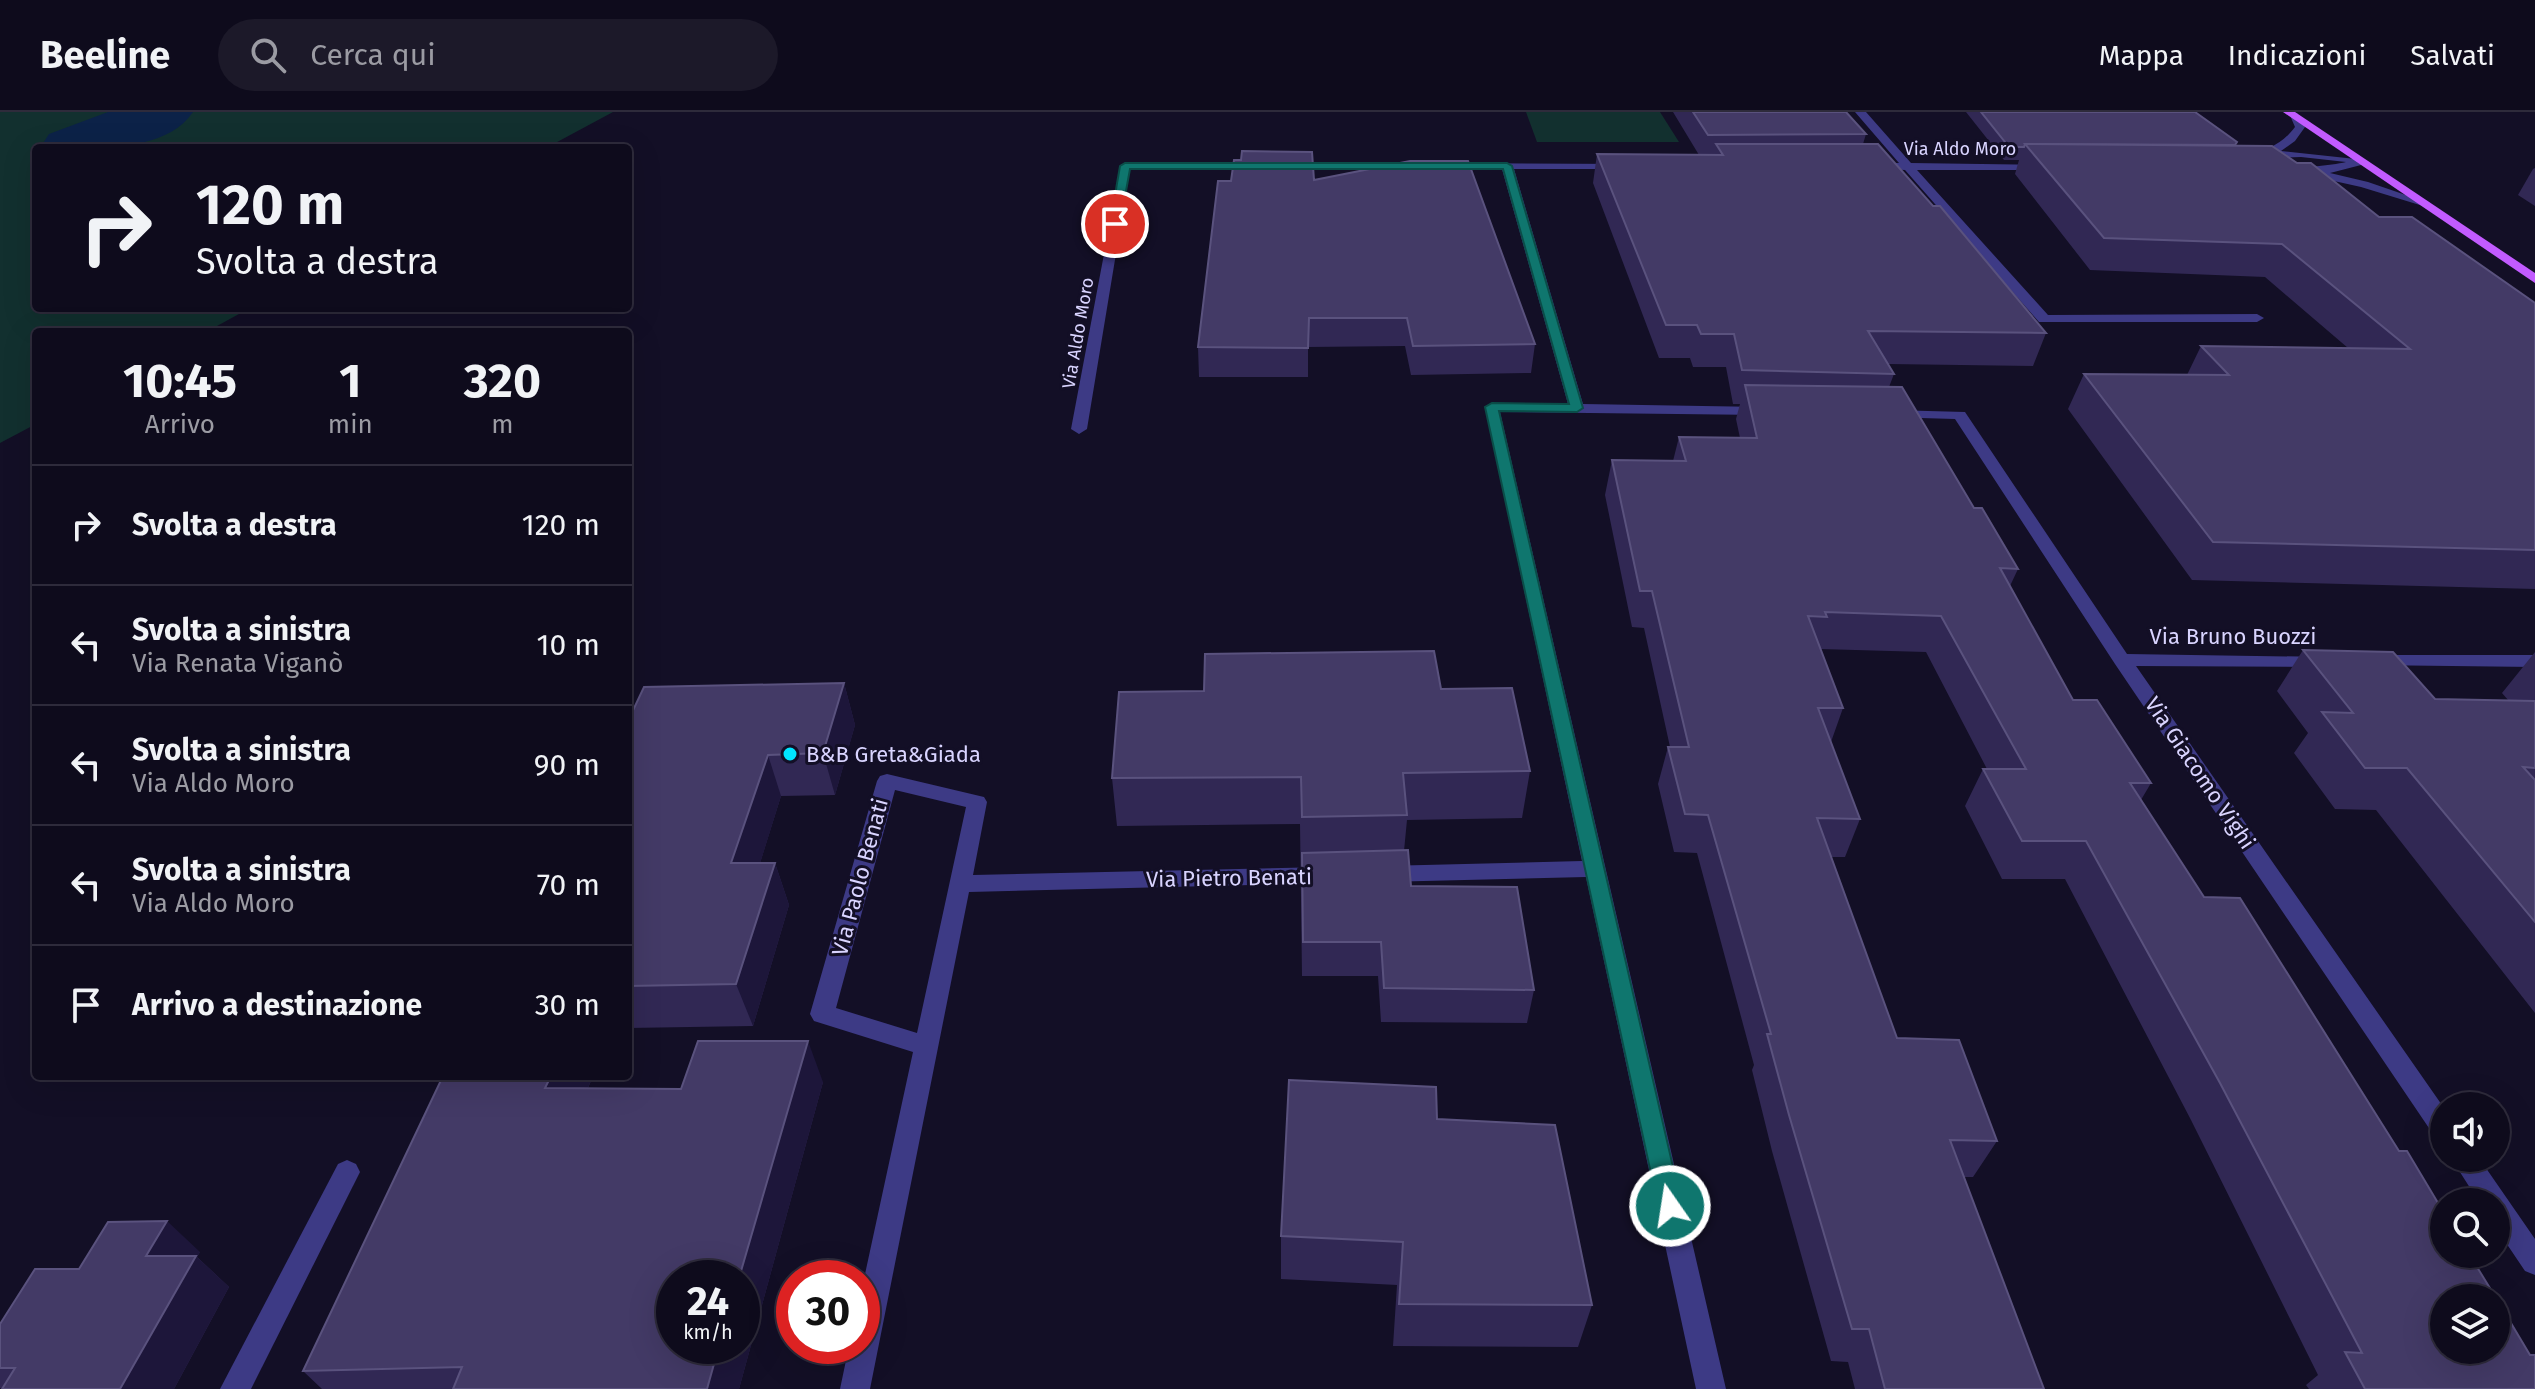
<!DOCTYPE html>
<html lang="it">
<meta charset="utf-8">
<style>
body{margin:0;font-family:"Fira Sans",sans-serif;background:#1c1929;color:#f1f3f6;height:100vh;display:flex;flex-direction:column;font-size:30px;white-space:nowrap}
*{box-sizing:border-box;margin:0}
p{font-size:26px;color:#9b9ba3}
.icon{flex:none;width:44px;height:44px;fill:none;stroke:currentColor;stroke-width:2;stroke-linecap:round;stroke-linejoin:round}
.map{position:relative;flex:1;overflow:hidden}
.sheet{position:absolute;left:32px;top:216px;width:600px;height:752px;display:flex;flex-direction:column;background:#0e0b1c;border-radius:8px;box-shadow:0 8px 32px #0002,0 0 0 2px #2e2b3b}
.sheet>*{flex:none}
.hud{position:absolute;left:32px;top:32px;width:600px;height:168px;border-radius:8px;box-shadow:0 8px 32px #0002,0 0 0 2px #2e2b3b;background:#0e0b1c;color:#f1f3f6;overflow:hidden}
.tools{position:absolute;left:2430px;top:980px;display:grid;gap:16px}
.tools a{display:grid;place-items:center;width:80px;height:80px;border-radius:50%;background:#0e0b1c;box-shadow:0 8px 32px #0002,0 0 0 2px #2e2b3b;font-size:40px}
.speed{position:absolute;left:656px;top:1148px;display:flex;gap:16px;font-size:40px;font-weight:700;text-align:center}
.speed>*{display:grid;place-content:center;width:104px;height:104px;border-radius:50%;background:#0e0b1c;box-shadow:0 8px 32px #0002,0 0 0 2px #2e2b3b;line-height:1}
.speed small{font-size:20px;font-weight:400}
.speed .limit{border:12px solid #d22;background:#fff;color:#111}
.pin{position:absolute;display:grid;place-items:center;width:68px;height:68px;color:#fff;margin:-34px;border:4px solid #fff;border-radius:50%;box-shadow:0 2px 8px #0007}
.me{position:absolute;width:88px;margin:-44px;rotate:347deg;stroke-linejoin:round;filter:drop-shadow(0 0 6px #0008)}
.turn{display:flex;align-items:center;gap:28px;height:168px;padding:0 32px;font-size:36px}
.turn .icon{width:104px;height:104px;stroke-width:2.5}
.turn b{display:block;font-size:56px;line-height:68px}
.eta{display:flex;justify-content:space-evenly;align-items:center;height:136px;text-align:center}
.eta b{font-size:48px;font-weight:700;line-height:56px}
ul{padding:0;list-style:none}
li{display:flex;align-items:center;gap:24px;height:120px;padding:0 32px;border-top:2px solid #2e2b3b}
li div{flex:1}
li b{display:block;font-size:30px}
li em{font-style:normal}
header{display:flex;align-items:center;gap:48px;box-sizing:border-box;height:112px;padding:0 40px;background:#0e0b1c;border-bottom:2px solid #2e2b3b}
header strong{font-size:38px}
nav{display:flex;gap:44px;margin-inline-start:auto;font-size:28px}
.search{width:560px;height:72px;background:#1c1929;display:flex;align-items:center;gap:20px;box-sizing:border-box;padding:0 28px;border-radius:44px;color:#9b9ba3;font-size:30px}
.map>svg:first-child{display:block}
.green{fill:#12302f}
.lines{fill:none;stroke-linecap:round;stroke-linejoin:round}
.river{fill:#0c2248;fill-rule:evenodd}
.minor{fill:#3d3a85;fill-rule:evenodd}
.primary{fill:#c25bff;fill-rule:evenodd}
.wall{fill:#312854}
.shaded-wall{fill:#1d163a}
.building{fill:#433a66;stroke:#5a527e;stroke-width:2}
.route{fill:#0f766e;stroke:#0a4d48;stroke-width:2}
.poi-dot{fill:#00e5ff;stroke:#130f26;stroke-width:3}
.labels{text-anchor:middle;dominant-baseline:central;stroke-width:6;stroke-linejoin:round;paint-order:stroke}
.far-street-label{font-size:18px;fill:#d9d4ff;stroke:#130f26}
.street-label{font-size:22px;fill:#d9d4ff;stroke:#130f26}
.poi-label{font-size:22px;fill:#d9d4ff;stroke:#130f26;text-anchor:start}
</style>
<header>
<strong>Beeline</strong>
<div class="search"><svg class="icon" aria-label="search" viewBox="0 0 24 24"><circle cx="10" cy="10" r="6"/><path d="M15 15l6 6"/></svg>Cerca qui</div>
<nav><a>Mappa</a><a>Indicazioni</a><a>Salvati</a></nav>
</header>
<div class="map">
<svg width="2535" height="1277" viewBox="0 0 2535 1277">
<rect width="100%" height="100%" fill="#130f26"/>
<g class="green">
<polygon points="0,0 613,0 546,36 36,36 36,196 250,196 206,220 36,220 36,312 0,331"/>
<polygon points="1526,0 1660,0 1679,30 1537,30"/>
</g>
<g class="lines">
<path class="river" d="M108 0H193C164 43 87 36 40 36L49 22Z"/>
<g class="minor">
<polygon points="1855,0 1866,0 1911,51 2047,53 2047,57 2043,58 1917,58 2048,203 2257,202 2264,206 2257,210 2039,210 1905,58 1867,56 1865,54 1871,51 1899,51"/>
<path d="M2289 1H2297L2305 15 2295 29 2281 39 2365 48V52L2330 61 2368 70 2429 91 2423 94 2361 75 2289 59C2297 55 2331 54 2346 50L2301 45 2249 47V43C2268 38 2283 31 2295 15Z"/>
<polygon points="1443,51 1627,52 1629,54 1623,57 1514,57 1583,292 1763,295 1770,299 1763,303 1500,300 1726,1277 1696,1277 1586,765 1383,770 1375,768 1372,762 1375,756 1383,754 1582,749 1485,295 1492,291 1568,292 1502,57 1439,56 1437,54"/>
<polygon points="1121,52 1411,51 1417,54 1411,57 1130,57 1087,317 1079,322 1071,317"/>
<polygon points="1891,298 1965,300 2127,542 2329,545 2331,549 2329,553 2322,555 2136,554 2444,996 2444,1028 2435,1025 2115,552 1955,307 1886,305 1886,299"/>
<polygon points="2374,543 2535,543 2535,555 2367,553 2365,549 2367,545"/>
<path d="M887 662 984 685 987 690 973 763 1327 755 1335 757 1338 763 1335 769 1327 771 969 780 870 1277H840L849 1234H862V1176L913 940 814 909 810 902 877 669 880 664ZM895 678 966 695 917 921 836 896Z"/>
<polygon points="2451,1046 2479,1046 2535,1127 2535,1163 2525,1159 2496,1116 2496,1090 2479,1090"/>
<polygon points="347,1048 356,1052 360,1060 251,1277 220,1277 338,1052"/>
</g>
<polygon class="primary" points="2283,0 2295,0 2535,161 2535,171"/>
</g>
<g class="wall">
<polygon points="1673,0 1846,0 1866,22 1863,32 2046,221 2033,254 1888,252 1894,262 1889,275 2018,457 2010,474 2073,588 2151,671 2141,688 2204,785 2535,1277 2309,1277 2306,1273 2318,1263 2191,1008 2065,767 2002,767 1965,694 1983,657 1987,657 1926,540 1820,537 1843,596 1831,630 1860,707 1845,745 1831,745 1897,926 1997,1029 1973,1065 1964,1065 2044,1277 1855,1277 1848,1250 1831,1249 1772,1039 1752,958 1754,953 1697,741 1674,740 1658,672 1668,635 1670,635 1644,516 1632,515 1605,383 1612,348 1673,349 1679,325 1740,326 1736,307 1740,292 1733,292 1726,255 1693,255 1690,246 1659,246 1593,71 1597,42 1699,43"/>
<polygon points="1966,0 2195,0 2236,33 2297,51 2379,105 2535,191 2535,477 2192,468 2068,297 2084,262 2187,263 2201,234 2348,236 2265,165 2090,158 2015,62 2019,48 2004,48"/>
<polygon points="2535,56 2535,94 2518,83 2533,57"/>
<polygon points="1314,68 1535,232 1531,261 1411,263 1405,234 1308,235 1308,265 1199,265 1198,235"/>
<polygon points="2303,538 2435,587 2508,588 2502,581 2535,540 2535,901 2376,698 2335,697 2294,641 2308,621 2277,579"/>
<polygon points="844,571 855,613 835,683 781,684 760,751 775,751 789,793 753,914 628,916 628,609"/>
<polygon points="1441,577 1530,659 1522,706 1407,708 1404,739 1411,774 1534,878 1527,911 1381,910 1378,864 1302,864 1300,712 1117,714 1112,666 1204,579"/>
<polygon points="443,964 593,964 588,976 681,977 823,970 739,1277 322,1277 303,1259"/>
<polygon points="1437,1007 1592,1193 1578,1235 1393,1234 1397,1173 1281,1167 1281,1124"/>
<polygon points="200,1140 197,1145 229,1175 174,1277 2,1277 0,1276 0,1212"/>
</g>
<g class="shaded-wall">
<polygon points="844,571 855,613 835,683 823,641"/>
<polygon points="768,643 781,684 747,793 731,751"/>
<polygon points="775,751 789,793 753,914 736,872"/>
<polygon points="808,929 823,970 739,1277 707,1277 719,1234 742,1234 742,1166 739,1166"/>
<polygon points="551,964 593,964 570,1017 545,976"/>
<polygon points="167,1109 200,1140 197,1145 229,1175 174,1277 120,1277 146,1144"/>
</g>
<g class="building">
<polygon points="1693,0 1846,0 1866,22 1708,23"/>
<polygon points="1981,0 2195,0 2237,30 2235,33 2025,32 2024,35 2009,35"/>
<polygon points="1716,32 1878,32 1933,94 1940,94 2046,221 1868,219 1894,262 1742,258 1734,222 1701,222 1697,213 1666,213 1597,42 1723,43"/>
<polygon points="2025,32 2272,34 2297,51 2311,51 2379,105 2412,105 2535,191 2535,438 2213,430 2084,262 2229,263 2201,234 2410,237 2282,132 2104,126"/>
<polygon points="1242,39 1312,40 1314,68 1410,49 1468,49 1535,232 1413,234 1407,206 1309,206 1308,236 1198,235 1218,69 1231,69 1234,48 1241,48"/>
<polygon points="1745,273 1902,275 1974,396 1982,396 2018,457 2000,456 2073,588 2097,588 2151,671 2130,671 2204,785 2240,786 2399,1039 2407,1039 2444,1101 2444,1142 2469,1142 2496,1186 2444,1186 2444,1238 2496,1238 2496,1186 2530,1243 2535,1243 2535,1277 2365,1277 2345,1240 2362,1241 2220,971 2086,729 2022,729 1983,657 2026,657 1941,504 1825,500 1827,505 1808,504 1843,596 1818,596 1860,707 1817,706 1897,926 1959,928 1997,1029 1950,1028 2044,1277 1885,1277 1869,1217 1852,1217 1789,1003 1767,922 1771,922 1708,703 1685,702 1668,635 1689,635 1652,479 1640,479 1612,348 1686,349 1679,325 1757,326"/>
<polygon points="2303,538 2393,540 2435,587 2535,589 2535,656 2523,655 2535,668 2535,810 2407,656 2365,656 2322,600 2353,601"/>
<polygon points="1434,539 1441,577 1512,576 1530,659 1403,661 1407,703 1302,705 1301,665 1112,666 1119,580 1204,579 1205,542"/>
<polygon points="844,571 823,641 768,643 731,751 775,751 736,872 628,874 628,609 644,575"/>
<polygon points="1408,738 1411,774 1517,775 1534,878 1384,876 1381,830 1303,830 1302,741"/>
<polygon points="698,929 808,929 739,1166 674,1166 674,1234 719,1234 707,1277 453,1277 462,1255 303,1259 443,964 551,964 545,976 681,977"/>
<polygon points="1289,968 1436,975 1437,1007 1555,1013 1592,1193 1399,1192 1403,1130 1281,1124"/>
<polygon points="167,1109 146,1144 196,1144 120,1277 2,1277 15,1256 0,1256 0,1212 35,1157 79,1157 108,1110"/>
</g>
<polygon class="route" points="1125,51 1507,51 1512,54 1583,296 1577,300 1499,299 1682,1094 1679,1102 1670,1105 1662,1102 1658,1094 1485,295 1492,291 1569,292 1503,57 1130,57 1120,112 1115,115 1110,112 1120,54"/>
<circle class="poi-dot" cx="790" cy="642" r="8"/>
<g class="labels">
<g class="far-street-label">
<text x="1960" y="37">Via Aldo Moro</text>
<text transform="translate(1078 221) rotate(-80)">Via Aldo Moro</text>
</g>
<g class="street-label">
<text x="2233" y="524">Via Bruno Buozzi</text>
<text transform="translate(2200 661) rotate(56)">Via Giacomo Vighi</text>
<text transform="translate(860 765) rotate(-75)">Via Paolo Benati</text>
<text transform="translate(1229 766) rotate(-1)">Via Pietro Benati</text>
</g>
<g class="poi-label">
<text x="806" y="642">B&amp;B Greta&amp;Giada</text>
</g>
</g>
</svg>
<div class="tools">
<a><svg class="icon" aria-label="sound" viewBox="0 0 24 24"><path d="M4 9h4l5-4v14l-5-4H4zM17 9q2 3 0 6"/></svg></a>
<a><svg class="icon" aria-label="search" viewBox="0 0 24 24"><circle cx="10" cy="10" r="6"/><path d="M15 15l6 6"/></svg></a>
<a><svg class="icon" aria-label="layers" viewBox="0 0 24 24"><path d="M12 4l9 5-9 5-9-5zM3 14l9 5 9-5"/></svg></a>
</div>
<div class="speed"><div>24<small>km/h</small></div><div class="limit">30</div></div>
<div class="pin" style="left:1115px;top:112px;background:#d93025"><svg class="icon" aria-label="arrive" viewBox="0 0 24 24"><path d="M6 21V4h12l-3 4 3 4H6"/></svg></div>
<svg class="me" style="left:1670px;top:1094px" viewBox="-20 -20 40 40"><circle r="17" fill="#0f766e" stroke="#fff" stroke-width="3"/><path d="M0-11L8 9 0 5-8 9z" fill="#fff"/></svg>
<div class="hud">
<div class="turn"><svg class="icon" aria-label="right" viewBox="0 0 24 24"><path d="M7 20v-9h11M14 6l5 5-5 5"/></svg><div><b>120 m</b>Svolta a destra</div></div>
</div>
<section class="sheet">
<div class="eta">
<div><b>10:45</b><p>Arrivo</p></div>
<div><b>1</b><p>min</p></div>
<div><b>320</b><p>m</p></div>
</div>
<ul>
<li><svg class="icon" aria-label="right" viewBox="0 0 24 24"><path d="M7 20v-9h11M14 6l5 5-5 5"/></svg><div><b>Svolta a destra</b></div><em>120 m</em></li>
<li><svg class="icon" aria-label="left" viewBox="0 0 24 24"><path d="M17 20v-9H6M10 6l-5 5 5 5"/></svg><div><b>Svolta a sinistra</b><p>Via Renata Viganò</p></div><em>10 m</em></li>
<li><svg class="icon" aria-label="left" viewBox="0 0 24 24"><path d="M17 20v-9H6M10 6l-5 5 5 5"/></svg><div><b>Svolta a sinistra</b><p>Via Aldo Moro</p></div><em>90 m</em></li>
<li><svg class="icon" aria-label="left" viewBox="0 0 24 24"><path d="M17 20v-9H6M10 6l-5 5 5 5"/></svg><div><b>Svolta a sinistra</b><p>Via Aldo Moro</p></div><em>70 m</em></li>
<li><svg class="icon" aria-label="arrive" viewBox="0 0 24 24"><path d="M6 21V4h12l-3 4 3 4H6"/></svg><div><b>Arrivo a destinazione</b></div><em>30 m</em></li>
</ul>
</section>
</div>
